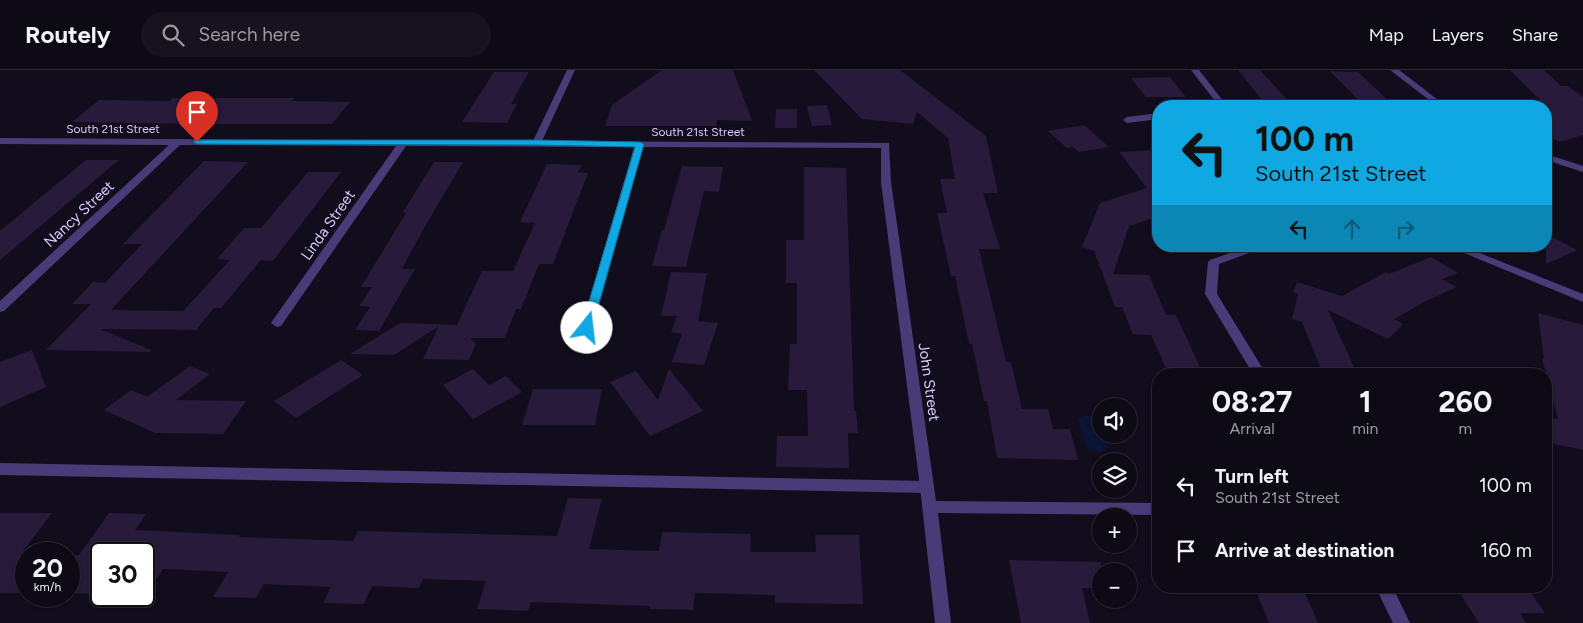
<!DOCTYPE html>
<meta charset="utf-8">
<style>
body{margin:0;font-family:Figtree,sans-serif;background:#17131e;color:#f1f3f6;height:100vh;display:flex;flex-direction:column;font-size:19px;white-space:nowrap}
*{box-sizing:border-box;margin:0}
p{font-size:16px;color:#9b9aa0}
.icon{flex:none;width:28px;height:28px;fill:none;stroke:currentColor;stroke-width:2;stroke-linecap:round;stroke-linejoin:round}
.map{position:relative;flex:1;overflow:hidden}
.panel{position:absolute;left:1152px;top:298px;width:400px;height:225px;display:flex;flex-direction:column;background:#0e0a15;border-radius:20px;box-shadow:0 1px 4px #0004,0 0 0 1px #2e2b34}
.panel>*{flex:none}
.guide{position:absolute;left:1152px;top:30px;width:400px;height:152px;border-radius:20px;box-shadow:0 1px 4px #0004,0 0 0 1px #2e2b34;background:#10a8e2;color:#111;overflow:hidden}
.controls{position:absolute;left:1092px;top:328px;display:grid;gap:10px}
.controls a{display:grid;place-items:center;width:45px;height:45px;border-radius:50%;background:#0e0a15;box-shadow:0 1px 4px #0004,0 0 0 1px #2e2b34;font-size:25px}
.speed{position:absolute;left:15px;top:472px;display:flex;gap:10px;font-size:25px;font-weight:700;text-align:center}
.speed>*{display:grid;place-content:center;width:65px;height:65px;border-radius:50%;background:#0e0a15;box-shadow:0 1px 4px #0004,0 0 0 1px #2e2b34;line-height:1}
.speed small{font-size:12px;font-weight:400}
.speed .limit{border:2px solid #111;border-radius:8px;background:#fff;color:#111}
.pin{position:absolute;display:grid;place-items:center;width:42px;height:42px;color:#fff;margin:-51px -21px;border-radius:50% 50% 50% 0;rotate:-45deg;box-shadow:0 0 5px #0007}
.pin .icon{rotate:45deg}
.me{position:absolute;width:55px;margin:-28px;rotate:16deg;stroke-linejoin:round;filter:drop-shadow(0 0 4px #0008)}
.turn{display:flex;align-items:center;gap:18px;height:105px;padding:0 20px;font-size:22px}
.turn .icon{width:65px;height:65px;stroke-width:2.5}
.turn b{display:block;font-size:35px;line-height:42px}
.lanes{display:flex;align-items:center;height:48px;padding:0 20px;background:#0003;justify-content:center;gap:25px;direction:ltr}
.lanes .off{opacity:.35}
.eta{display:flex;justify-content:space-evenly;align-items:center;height:85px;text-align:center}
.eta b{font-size:30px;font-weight:700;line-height:35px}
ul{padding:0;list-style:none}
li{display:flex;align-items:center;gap:15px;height:65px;padding:0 20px}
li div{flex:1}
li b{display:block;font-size:19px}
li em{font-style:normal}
header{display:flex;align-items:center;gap:30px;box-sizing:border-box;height:70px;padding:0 25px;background:#0e0a15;border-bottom:1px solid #2e2b34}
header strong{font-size:24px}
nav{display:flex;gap:28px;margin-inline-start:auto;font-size:18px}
.search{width:350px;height:45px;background:#17131e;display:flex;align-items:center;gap:12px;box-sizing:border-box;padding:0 18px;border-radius:28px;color:#9b9aa0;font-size:19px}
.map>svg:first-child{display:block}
.water{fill:#0c1436}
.building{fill:#271a3b}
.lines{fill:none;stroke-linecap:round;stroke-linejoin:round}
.lane{fill:#483b78;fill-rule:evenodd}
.street{fill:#483b78;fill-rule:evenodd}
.route{fill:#10a8e2;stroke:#0a6d93}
.labels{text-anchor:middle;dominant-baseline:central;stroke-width:4;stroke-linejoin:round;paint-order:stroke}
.far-street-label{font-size:12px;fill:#d9cbfb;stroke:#120d1c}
.street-label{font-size:15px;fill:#d9cbfb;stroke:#120d1c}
</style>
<header>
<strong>Routely</strong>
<div class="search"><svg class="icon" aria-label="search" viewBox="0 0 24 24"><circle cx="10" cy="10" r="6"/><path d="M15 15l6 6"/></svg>Search here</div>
<nav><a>Map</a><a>Layers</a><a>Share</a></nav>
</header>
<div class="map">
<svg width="1583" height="553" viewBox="0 0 1583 553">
<rect width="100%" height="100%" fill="#120d1c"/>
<path class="water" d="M1084 346H1091L1100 351 1101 364H1104L1108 378C1086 394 1082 363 1078 349Z"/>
<g class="building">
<polygon points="662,0 733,0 752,51 717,50 716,56 605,56 612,35"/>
<polygon points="814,0 900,0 986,66 998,123 983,123 1000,179 979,179 1006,292 1011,292 1022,339 1048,339 1053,359 1070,359 1078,390 997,388 987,331 984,331 972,274 969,274 955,206 951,206 937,143 947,143 940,109 955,109 948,68 917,42 913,54 862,49"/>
<polygon points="1238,0 1260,0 1293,36 1267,36"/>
<polygon points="1510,0 1544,0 1561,16 1568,16 1583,27 1583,65 1560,72 1546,65 1546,36"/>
<polygon points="1330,1 1358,2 1394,36 1364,36"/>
<polygon points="494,2 529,2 511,34 517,34 507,53 462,52"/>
<polygon points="1170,7 1186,27 1146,27 1131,8"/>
<polygon points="173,28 294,28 291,31 350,32 332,54 199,54 72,52 99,30 170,31"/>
<polygon points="827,35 832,55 812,56 807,36"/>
<polygon points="776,39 797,39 797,58 775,58"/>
<polygon points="1084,55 1109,77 1079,82 1073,77 1067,78 1048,61"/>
<polygon points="1159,80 1159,146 1129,156 1113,204 1149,205 1166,245 1176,245 1203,304 1169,304 1151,265 1133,264 1122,237 1115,237 1094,181 1082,177 1100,133 1147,118 1119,82"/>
<polygon points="86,90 119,90 0,190 0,161"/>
<polygon points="204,91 248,92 111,240 183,241 230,190 217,189 244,158 261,158 308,102 341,102 273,191 261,190 221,238 214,238 196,260 100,259 151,280 151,282 46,280 91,234 72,234 93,212 105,213 142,174 123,174"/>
<polygon points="434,92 463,92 424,158 402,199 415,199 379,261 355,260 370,237 359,236 372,217 361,217 406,143 403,142"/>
<polygon points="547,94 582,95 578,102 588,103 553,194 539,194 521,239 516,239 505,268 470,268 476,274 469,290 423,289 439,256 394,285 350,284 400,253 457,255 482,201 513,201 535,153 520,152"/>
<polygon points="682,96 723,97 719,122 704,121 686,197 652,196 662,160 664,160"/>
<polygon points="804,97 846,98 854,341 856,341 858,363 848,363 849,398 776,397 777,366 808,366 807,320 788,320 790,274 797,274 797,213 786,213 786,170 804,170"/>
<polygon points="1546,164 1577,180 1546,194"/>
<polygon points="1431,187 1458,203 1442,209 1457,217 1428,230 1394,249 1403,254 1388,269 1328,240 1357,304 1323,304 1302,252 1292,249 1298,224 1293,222 1297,212 1342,226 1386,202 1389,204"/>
<polygon points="671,202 707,203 698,251 718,253 704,295 672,292 682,264 671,262 677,246 661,246"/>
<polygon points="1538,243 1583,255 1583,380 1546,372 1546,347 1558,349 1542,288 1544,289"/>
<polygon points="32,280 46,317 0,337 0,292"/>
<polygon points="341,290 363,305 296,348 274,331"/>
<polygon points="190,296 210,304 176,330 246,331 223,364 155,363 104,340 131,320 147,327"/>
<polygon points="473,299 489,315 506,306 522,322 473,349 443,315"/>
<polygon points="669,299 703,341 650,366 610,312 636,301 658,330"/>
<polygon points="533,319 602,319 595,355 522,355"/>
<polygon points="568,428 602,429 589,479 659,481 662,462 751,464 750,482 816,482 815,465 859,465 863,534 775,533 775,525 695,523 693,540 650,539 650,536 531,532 528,541 477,539 486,511 423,509 419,518 372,516 364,534 323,533 331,517 264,514 256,528 213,527 228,502 163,499 144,528 144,484 101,484 101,524 69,523 69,485 79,485 109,443 146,444 135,460 240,465 239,467 353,471 358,461 557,466"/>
<polygon points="0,443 52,443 20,485 26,485 26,523 0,523"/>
<polygon points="1009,490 1101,492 1101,518 1082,518 1090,553 1021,553"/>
<polygon points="1254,516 1302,516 1318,553 1269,553"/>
<polygon points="1455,516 1526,516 1545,543 1520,543 1526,553 1479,553"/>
</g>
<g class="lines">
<polygon class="lane" points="0,393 927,411 932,413 934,417 932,421 927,423 0,405"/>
<g class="street">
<polygon points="567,0 575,0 542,71 889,73 891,112 936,431 1159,433 1159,445 938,443 951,553 935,553 920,417 881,112 881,78 643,77 593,258 587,262 581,258 634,77 406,76 281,256 277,257 271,253 273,250 396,76 180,75 4,241 0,242 0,231 169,75 0,74 0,68 533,71"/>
<polygon points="1191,0 1199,0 1227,36 1219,36"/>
<polygon points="1390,0 1399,0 1446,36 1437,36"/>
<polygon points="1159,43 1159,49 1127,53 1123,50 1127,47"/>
<polygon points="1546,84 1583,96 1583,102 1546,90"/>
<polygon points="1290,176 1285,179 1249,183 1219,194 1217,224 1266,304 1253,304 1205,224 1208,192 1210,190 1247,177"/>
<polygon points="1447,176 1462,176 1583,224 1583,232"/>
<polygon points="1375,516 1392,516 1410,553 1393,553"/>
</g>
</g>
<polygon class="route" points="194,70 537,70 640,72 644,74 592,258 587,262 581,258 635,77 537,75 197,74 194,73"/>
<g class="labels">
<g class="far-street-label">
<text x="113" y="59">South 21st Street</text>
<text x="698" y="62">South 21st Street</text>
</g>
<g class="street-label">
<text transform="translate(79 144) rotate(-43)">Nancy Street</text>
<text transform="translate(328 155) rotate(-55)">Linda Street</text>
<text transform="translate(929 312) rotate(82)">John Street</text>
</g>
</g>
</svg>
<div class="controls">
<a><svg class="icon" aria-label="sound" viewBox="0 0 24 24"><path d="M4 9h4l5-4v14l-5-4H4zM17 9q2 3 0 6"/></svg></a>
<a><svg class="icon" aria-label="layers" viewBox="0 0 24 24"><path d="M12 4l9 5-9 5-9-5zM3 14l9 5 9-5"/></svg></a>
<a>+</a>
<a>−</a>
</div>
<div class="speed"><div>20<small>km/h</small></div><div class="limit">30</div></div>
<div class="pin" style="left:197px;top:72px;background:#d93025"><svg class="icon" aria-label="arrive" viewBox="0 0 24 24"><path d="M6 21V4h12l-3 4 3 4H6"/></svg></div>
<svg class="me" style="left:587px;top:258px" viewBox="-20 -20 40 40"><circle r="19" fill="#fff"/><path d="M0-13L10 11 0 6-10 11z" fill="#10a8e2"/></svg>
<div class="guide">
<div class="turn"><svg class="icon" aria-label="left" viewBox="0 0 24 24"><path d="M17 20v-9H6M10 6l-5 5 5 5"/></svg><div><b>100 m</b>South 21st Street</div></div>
<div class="lanes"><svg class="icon" aria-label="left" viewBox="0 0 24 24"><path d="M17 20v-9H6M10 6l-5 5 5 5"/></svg><svg class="icon off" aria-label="ahead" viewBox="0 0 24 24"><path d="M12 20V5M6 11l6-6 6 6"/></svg><svg class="icon off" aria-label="right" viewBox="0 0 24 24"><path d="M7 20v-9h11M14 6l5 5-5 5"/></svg></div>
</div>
<section class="panel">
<div class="eta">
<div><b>08:27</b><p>Arrival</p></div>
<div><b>1</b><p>min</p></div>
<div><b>260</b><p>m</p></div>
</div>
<ul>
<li><svg class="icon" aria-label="left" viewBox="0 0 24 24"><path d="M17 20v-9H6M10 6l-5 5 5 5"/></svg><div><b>Turn left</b><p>South 21st Street</p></div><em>100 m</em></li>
<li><svg class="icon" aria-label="arrive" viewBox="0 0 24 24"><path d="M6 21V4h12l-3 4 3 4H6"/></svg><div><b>Arrive at destination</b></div><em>160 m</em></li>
</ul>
</section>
</div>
